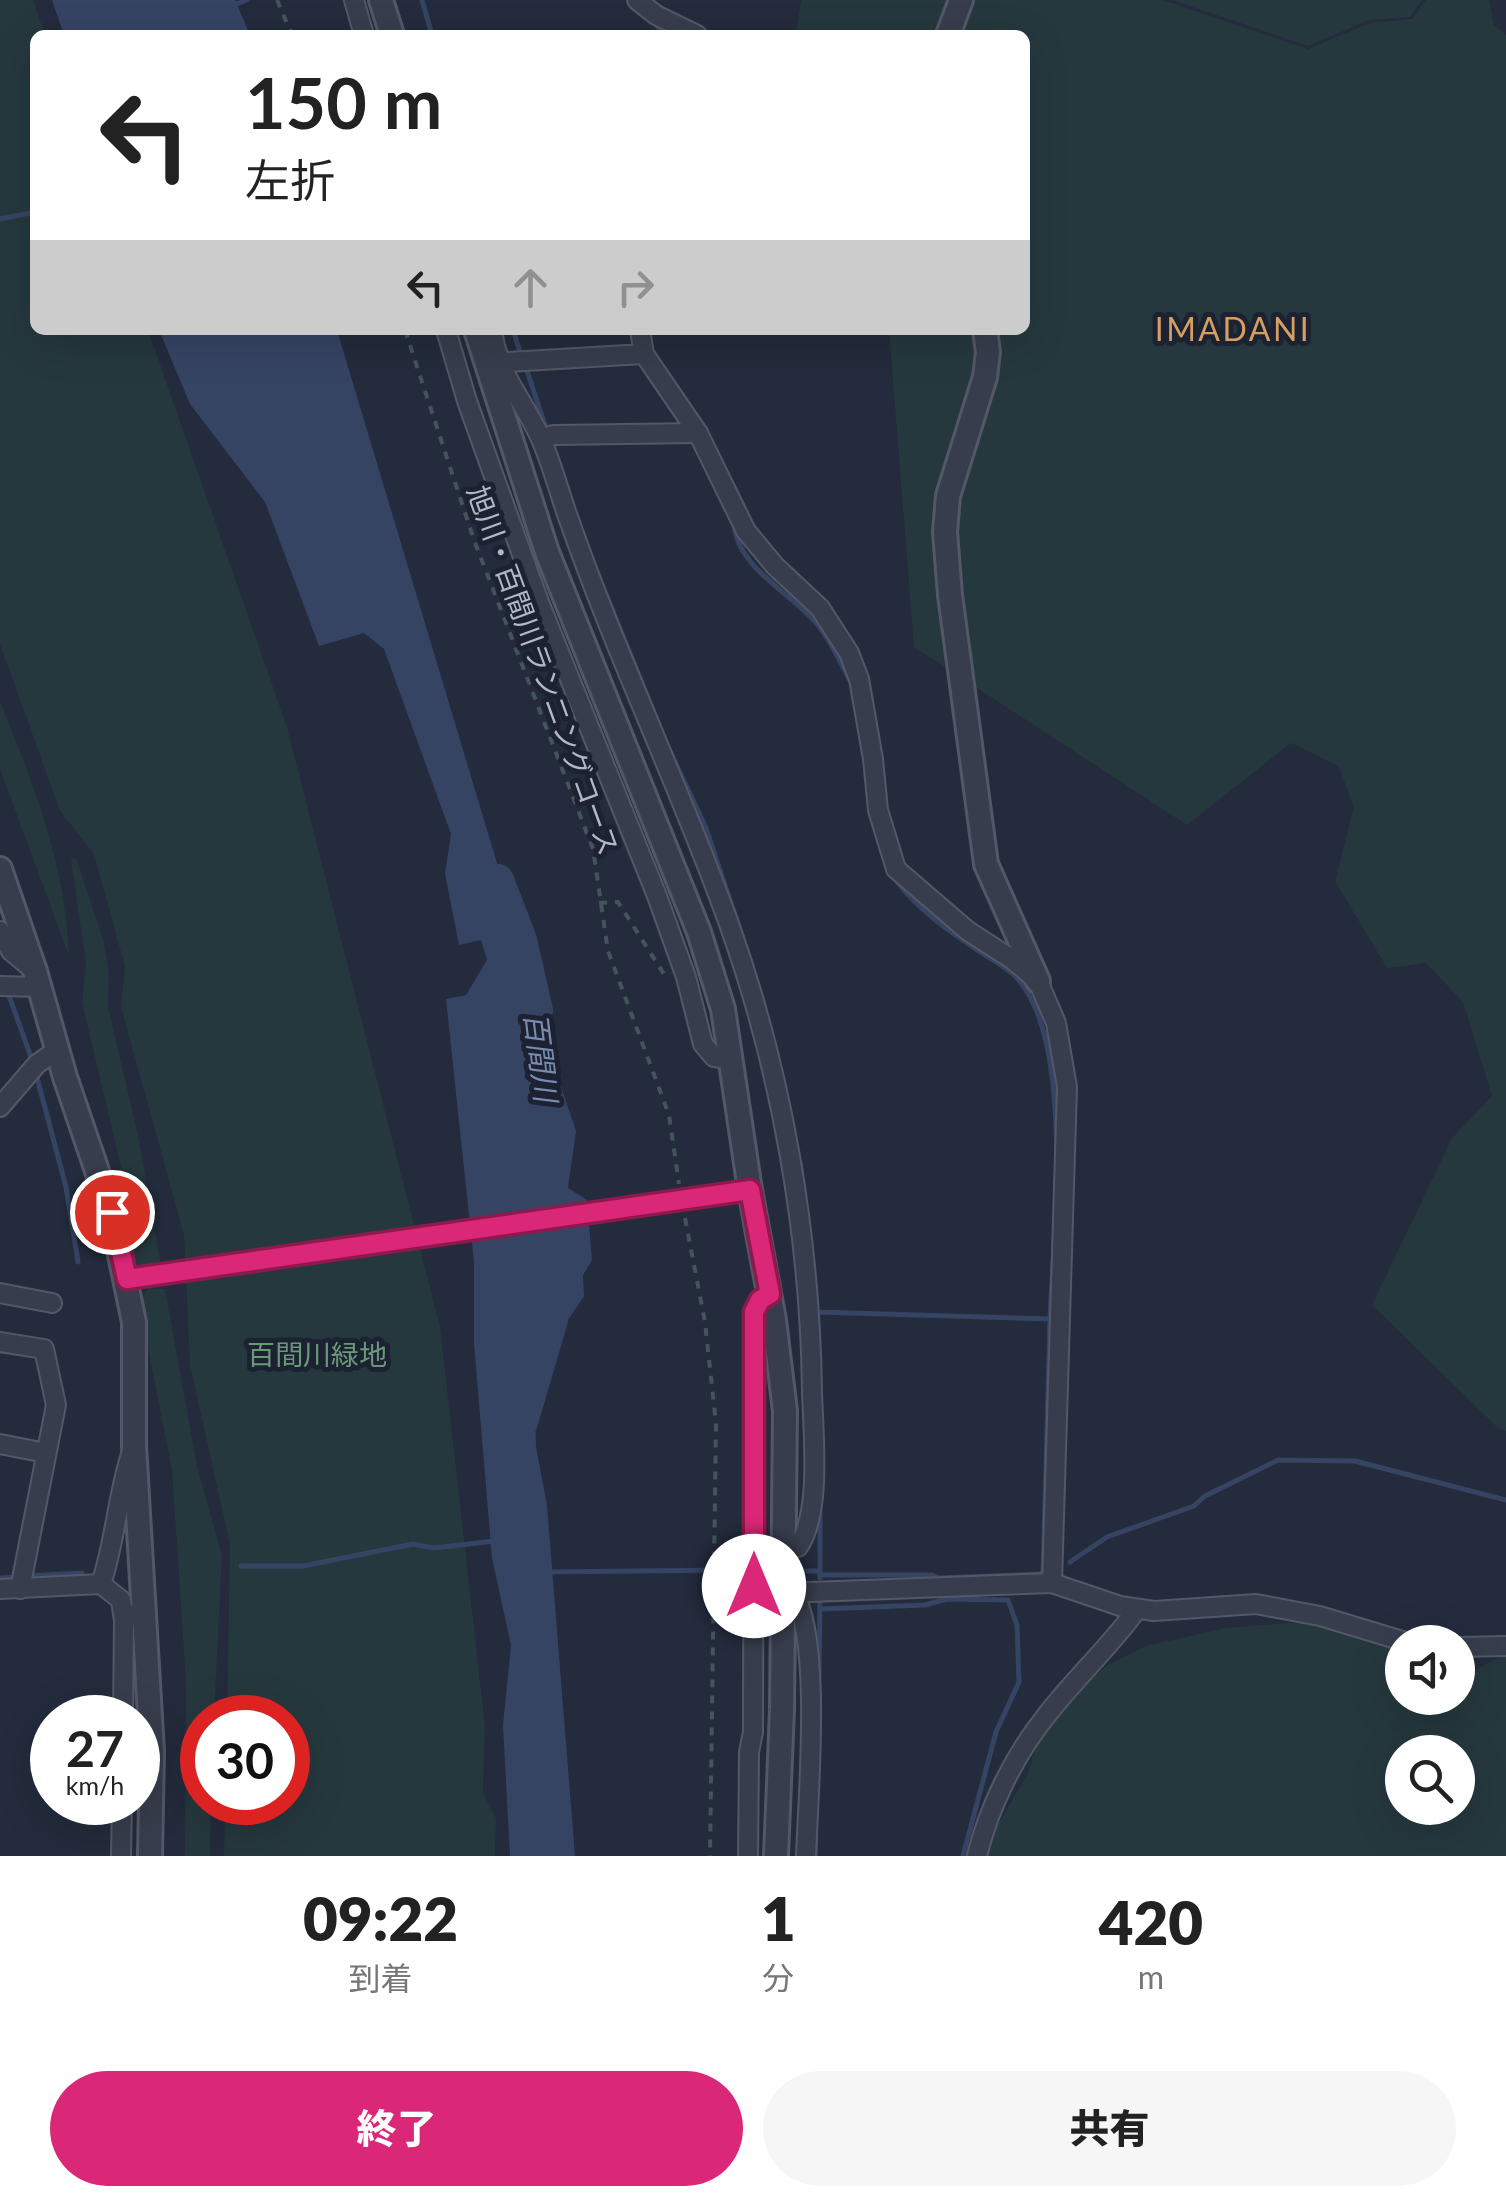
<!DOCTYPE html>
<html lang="ja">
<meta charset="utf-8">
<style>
body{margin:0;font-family:Lato,"Noto Sans JP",sans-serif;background:#f6f6f6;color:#222;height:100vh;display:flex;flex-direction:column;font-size:38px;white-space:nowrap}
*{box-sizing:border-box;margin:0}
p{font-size:32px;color:#767676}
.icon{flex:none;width:55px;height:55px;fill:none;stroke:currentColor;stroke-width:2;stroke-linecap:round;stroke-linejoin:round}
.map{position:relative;height:1856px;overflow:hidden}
.side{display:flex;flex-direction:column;background:#fff;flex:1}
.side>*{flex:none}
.hud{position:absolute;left:30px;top:30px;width:1000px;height:305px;border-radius:15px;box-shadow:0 10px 40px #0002;background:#fff;color:#222;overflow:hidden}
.controls{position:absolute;left:1385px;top:1625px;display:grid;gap:20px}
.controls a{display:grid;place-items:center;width:90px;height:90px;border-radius:50%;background:#fff;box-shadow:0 10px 40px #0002;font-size:50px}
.speed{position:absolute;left:30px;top:1695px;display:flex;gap:20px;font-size:50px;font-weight:700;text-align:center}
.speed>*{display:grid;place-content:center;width:130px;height:130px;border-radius:50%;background:#fff;box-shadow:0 10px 40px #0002;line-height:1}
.speed small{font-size:25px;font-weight:400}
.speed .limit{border:15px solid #d22;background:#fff;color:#111}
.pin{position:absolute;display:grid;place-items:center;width:85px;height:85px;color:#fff;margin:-42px;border:5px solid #fff;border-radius:50%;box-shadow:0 2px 10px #0007}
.me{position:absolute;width:110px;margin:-55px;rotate:0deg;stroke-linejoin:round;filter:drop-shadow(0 0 8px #0008)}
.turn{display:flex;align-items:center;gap:35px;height:210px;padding:0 50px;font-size:45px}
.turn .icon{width:130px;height:130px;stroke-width:2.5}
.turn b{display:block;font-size:70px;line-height:85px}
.lanes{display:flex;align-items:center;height:95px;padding:0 50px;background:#0003;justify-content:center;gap:50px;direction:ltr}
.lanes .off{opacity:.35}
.eta{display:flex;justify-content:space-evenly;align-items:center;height:170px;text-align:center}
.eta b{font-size:60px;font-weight:800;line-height:70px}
.button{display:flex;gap:20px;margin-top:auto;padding:20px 50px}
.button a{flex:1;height:115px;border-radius:60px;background:#db2777;color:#fff;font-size:40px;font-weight:800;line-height:115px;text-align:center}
.button a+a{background:#f6f6f6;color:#222}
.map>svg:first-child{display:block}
.green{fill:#25383d;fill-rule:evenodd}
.water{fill:#364463}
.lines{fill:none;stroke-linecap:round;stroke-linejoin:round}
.stream{stroke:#364463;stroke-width:5}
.river{stroke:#364463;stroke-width:32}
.minor-casing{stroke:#525867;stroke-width:22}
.tertiary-casing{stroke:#525867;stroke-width:28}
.path{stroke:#43555a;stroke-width:4;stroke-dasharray:8 8;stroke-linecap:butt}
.minor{stroke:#373d4c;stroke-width:18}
.tertiary{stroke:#373d4c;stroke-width:22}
.minor-bridge-casing{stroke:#525867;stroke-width:22;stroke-linecap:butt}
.minor-bridge{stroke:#373d4c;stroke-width:18}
.route-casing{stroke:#8e194d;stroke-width:25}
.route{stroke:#db2777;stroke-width:18}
.labels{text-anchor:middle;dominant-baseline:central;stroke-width:10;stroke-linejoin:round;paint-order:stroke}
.street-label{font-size:28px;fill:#b2b8c8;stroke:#1c2231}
.park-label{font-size:28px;fill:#699979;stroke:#1c2231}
.water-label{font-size:30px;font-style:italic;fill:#7a8bb0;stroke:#1c2231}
.quarter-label{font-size:32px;letter-spacing:2.5px;fill:#d49f61;stroke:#1c2231}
</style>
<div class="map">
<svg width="1506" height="1856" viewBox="0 0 1506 1856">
<rect width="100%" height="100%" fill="#232b3c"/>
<g class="green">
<polygon points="0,0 33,0 45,35 35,35 35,330 148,330 287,727 440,1327 485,1726 483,1793 496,1819 495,1856 224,1856 225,1803 288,1802 288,1718 227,1717 230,1545 190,1365 184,1235 121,1007 125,967 94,854 60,811 0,644"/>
<polygon points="801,0 1163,0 1308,49 1370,23 1412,19 1426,0 1489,0 1494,25 1506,35 1506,1431 1498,1428 1372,1305 1452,1138 1492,1096 1463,1002 1426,963 1387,968 1335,881 1354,806 1338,766 1291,743 1187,825 914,647 889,330 1025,330 1025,35 796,35"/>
<polygon points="1172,0 1422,0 1410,17 1369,20 1308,46"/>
<path d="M0 701C35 789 65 861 69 956L0 769Z"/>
<polygon points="76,858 103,939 109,974 108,1007 138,1135 161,1265 145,1268 131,1260 125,1232 126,1188 82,1002 86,964 71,860"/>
<polygon points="149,1288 165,1289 197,1466 222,1556 214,1717 202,1718 202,1802 211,1803 210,1856 185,1856 186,1682 172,1470 139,1302"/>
<path d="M1301 1622 1402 1649V1698H1458V1679L1506 1654V1856H988L996 1828 1028 1773 1037 1744 1064 1704 1106 1666 1146 1646 1226 1628ZM1402 1752H1458V1808H1402Z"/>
</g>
<g class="water">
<polygon points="52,0 235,0 250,35 64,35"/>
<polygon points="159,330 337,330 536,993 555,1069 576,1131 568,1188 587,1200 592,1260 583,1275 584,1296 534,1371 536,1447 547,1505 575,1856 510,1856 503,1725 511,1645 492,1558 474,1343 474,1262 446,999 466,995 487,960 481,940 459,945 445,874 451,834 384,649 364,633 319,646 265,502 190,404"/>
</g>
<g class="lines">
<g class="stream">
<polyline points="422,0 432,35"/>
<polyline points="231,6 247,0"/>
<polyline points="654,22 664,35"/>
<polyline points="0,219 35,212"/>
<polyline points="513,330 521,355"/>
<polyline points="525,365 547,431"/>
<path d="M734 523C736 570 799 596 823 632 835 649 844 670 854 688"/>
<polyline points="603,587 659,725"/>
<polyline points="669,749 706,828 746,948"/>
<path d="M895 879C919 911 949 931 982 953 992 960 1005 966 1014 975 1076 1035 1053 1236 1050 1319"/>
<polyline points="7,990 32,1060"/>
<polyline points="35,1070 66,1187 78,1262"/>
<polyline points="800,1162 804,1191"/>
<polyline points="816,1312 1050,1319 1043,1574"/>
<polyline points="1070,1562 1107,1537 1194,1506 1205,1496 1278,1460 1355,1461 1506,1500"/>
<polyline points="241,1566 303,1566 413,1544 434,1548 495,1541"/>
<polyline points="800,1571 820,1571"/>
<polyline points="546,1572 728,1570"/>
<polyline points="820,1575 932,1575 939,1578 1042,1574"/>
<polyline points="28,1576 82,1573"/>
<polyline points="0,1578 17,1577"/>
<polyline points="820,1578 820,1501"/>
<polyline points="820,1609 925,1605 947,1599 1008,1600 1017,1625 1019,1682 996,1732 963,1856"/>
<polyline points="819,1678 820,1601"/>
<polyline points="815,1856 816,1834"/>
</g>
<g class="river">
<polyline points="498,880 521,940 537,1010"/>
<polyline points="522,1422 552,1320"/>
</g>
<g class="minor-casing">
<g id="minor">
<polyline points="354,0 364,35"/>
<polyline points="637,0 656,15 697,35"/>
<polyline points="446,330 467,401 539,602 657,896 686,977 703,1044 714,1057 730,1059"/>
<path d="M492 330C498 376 523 399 541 439 552 464 559 492 568 517 616 655 680 787 729 924 782 1072 810 1235 812 1391 813 1432 822 1513 798 1547L785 1549"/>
<polyline points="640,330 644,354 698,433 746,531 775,566 820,608 849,653 859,679 873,759 878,810 896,869 968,931 1013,960 1038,981 1056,1023 1067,1087 1052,1583"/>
<polyline points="490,363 644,354"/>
<polyline points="541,439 553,435 698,433"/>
<polyline points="0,931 11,951 35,971"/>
<polyline points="0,986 39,987"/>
<polyline points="0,1107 37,1064 57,1050"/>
<polyline points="0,1293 52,1303"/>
<polyline points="0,1342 44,1349 56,1405 20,1589"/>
<polyline points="0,1444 46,1453"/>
<polyline points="0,1589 101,1584"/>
<polyline points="784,1593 1052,1583 1120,1606 1154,1611 1256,1604 1320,1616 1406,1642"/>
<path d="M793 1593C822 1636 808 1798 806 1856"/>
<path d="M124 1621 121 1600 101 1584C116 1539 117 1496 132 1451"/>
<polyline points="1458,1647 1506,1646"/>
<polyline points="123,1718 124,1621 129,1614"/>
<polyline points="121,1856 122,1802"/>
<polyline points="748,1856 749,1752 753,1732 754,1312 761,1300 769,1294"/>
<path d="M977 1856C989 1807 1014 1756 1046 1716 1074 1679 1110 1647 1137 1609"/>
</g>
</g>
<g class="tertiary-casing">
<g id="tertiary">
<polyline points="381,0 392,35"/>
<polyline points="948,35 961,0"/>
<polyline points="476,330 547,552 699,932 723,1009 750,1190 774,1320 785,1411 782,1710 776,1856"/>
<polyline points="985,330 988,352 985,377 948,496 945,532 950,595 986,864 1038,981"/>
<polyline points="0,869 35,971 65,1077 111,1212 134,1322 134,1445 152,1751 150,1856"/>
</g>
</g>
<g class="path">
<polyline points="277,0 292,35"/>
<polyline points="405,330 474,540 593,849 608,951 669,1115 679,1184"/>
<polyline points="599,903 618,902 667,979"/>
<polyline points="685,1218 705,1322 716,1424 710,1856"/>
</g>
<use href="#minor" class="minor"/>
<use href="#tertiary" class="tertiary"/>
<g class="minor-bridge-casing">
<polyline id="minor-bridge" points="140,1277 729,1193"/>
</g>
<use href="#minor-bridge" class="minor-bridge"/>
</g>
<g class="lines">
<g class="route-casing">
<polyline id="route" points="112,1212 127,1279 750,1190 770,1294 760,1300 754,1312 754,1586"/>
</g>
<use href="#route" class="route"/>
</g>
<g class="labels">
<g class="street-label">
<text transform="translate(544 670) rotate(70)">旭川・百間川ランニングコース</text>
</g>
<g class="park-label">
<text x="317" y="1354">百間川緑地</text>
</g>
<g class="water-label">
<text transform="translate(542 1057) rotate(83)">百間川</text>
</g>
<g class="quarter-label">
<text x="1233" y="328">IMADANI</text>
</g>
</g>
</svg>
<div class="controls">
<a><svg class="icon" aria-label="sound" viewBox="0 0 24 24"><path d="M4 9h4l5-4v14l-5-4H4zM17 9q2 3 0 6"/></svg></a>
<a><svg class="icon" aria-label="search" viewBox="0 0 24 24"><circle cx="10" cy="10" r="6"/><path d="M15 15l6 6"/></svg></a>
</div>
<div class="speed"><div>27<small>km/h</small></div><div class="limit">30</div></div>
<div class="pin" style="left:112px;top:1212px;background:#d93025"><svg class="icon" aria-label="arrive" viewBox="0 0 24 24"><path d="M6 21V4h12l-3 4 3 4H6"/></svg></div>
<svg class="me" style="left:754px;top:1586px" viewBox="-20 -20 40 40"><circle r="19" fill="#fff"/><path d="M0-13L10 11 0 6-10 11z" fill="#db2777"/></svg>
<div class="hud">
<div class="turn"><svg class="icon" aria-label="left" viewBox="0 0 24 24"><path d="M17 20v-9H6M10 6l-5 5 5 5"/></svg><div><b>150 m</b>左折</div></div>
<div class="lanes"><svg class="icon" aria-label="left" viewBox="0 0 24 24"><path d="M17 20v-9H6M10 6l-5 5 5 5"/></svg><svg class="icon off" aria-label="ahead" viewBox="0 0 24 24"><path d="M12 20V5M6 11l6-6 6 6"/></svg><svg class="icon off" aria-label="right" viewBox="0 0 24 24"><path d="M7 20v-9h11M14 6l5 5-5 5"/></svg></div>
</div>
</div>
<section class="side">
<div class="eta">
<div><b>09:22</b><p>到着</p></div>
<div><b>1</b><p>分</p></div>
<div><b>420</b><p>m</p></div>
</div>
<div class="button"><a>終了</a><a>共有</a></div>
</section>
